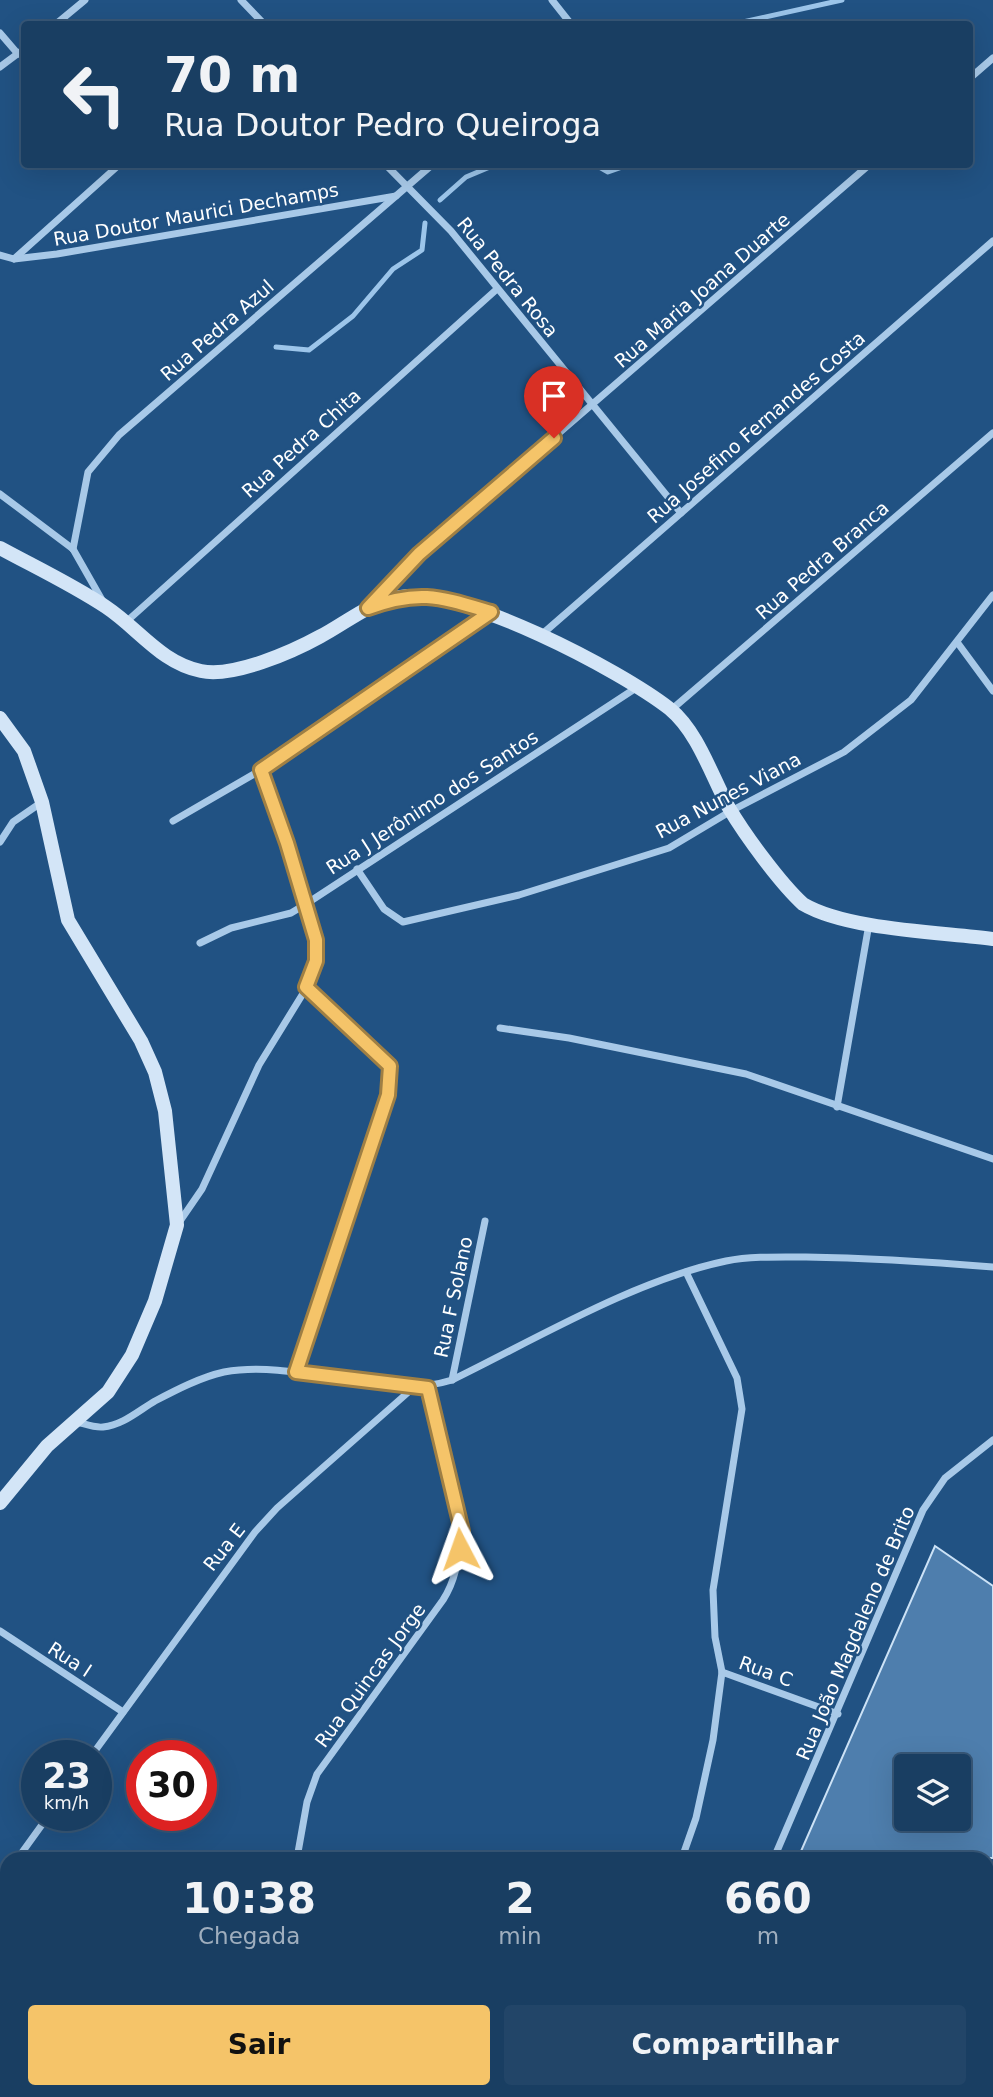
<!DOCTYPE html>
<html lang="pt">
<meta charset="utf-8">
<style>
body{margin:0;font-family:"DejaVu Sans",sans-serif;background:#224568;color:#f1f3f6;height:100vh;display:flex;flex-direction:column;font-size:26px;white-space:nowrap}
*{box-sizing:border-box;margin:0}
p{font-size:23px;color:#9faebe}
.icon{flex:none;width:38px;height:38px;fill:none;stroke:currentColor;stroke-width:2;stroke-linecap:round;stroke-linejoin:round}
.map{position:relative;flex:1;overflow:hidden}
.drawer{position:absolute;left:0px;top:1852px;width:994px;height:247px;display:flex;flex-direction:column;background:#193e62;border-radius:21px 21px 0 0;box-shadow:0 7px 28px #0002,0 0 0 2px #375777}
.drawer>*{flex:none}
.hud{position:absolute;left:21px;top:21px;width:952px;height:147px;border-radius:7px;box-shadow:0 7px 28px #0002,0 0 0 2px #375777;background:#193e62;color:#f1f3f6;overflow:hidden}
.buttons{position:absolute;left:894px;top:1754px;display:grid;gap:14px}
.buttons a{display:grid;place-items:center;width:77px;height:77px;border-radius:7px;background:#193e62;box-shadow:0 7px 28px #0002,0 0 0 2px #375777;font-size:35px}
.speed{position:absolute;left:21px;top:1740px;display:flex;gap:14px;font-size:35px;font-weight:700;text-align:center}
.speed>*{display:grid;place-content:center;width:91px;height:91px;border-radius:50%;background:#193e62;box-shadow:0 7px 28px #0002,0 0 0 2px #375777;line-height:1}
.speed small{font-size:18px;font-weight:400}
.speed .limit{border:10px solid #d22;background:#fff;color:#111}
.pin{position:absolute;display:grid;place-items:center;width:60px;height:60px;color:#fff;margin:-72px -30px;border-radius:50% 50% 50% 0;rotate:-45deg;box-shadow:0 0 7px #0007}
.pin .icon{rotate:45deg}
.me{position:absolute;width:77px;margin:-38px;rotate:356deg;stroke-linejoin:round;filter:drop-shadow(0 0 5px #0008)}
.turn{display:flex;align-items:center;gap:24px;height:147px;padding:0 28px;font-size:32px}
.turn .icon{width:91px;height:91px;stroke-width:2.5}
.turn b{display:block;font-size:49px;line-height:60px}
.eta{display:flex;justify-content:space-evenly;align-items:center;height:119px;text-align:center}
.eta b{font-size:42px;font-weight:700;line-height:49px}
.action{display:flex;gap:14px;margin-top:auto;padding:14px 28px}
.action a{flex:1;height:80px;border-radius:7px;background:#f5c469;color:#111;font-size:28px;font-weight:700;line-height:80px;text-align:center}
.action a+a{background:#224568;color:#f1f3f6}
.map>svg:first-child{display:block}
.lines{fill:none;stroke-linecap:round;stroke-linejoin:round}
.stream{stroke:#9cc5ea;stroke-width:5}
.building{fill:#4e7ead;stroke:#cce2f6;stroke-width:2;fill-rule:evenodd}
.street{stroke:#a8c9e8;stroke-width:7}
.secondary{stroke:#d3e5f7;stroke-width:14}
.route-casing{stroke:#9f7f44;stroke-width:18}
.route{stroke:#f5c469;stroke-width:12}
.labels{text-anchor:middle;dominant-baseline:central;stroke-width:5;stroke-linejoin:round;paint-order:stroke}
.street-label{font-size:19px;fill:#fff;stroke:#215283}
</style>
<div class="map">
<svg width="993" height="2097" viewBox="0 0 993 2097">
<rect width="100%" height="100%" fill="#215283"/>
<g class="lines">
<g class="stream">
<polyline points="734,24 842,0"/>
<polyline points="594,164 608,172 631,164"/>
<polyline points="440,200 466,177 497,164"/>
<polyline points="276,347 309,350 353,316 393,269 422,250 425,223"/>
</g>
</g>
<path class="building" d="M935 1546 993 1586V1858H798ZM906 1766H959V1818H906Z"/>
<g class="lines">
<g class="street">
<polyline points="241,0 264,24"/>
<polyline points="552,0 571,24"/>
<polyline points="56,24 85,0"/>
<polyline points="0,33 18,54"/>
<polyline points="0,67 24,49"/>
<polyline points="970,78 993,58"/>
<polyline points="385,164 451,231 681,513"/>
<polyline points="0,255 14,259 57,254 396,196"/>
<polyline points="14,259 120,164"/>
<polyline points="0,494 73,549 102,600"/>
<polyline points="73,549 88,472 119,435 433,164"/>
<polyline points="372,603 419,554 870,164"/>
<polyline points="126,622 497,289"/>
<polyline points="540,636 993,241"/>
<polyline points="957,642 993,691"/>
<polyline points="671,710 993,433"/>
<polyline points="173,821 261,770 488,615"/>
<polyline points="0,842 13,822 42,802"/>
<polyline points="357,869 384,909 403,922 519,895 669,848 731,811 844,752 911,700 993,595"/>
<polyline points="200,943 231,928 291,913 306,904 636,688"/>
<polyline points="500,1028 569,1038 746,1074 993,1159"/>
<polyline points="837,1107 869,924"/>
<polyline points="178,1224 202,1189 259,1065 307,987 318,950 287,843 261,770"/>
<path d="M296 1372 388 1095C390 1082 393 1070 385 1059L307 987"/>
<polyline points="452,1380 485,1221"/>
<path d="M77 1422C85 1424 95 1428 103 1427 123 1425 138 1411 155 1401 176 1390 201 1377 224 1372 300 1358 379 1403 452 1380 536 1339 635 1280 726 1261 752 1256 780 1257 806 1257 869 1258 931 1262 993 1267"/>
<polyline points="0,1631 123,1712"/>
<polyline points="722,1672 838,1714"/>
<polyline points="92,1755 255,1532 277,1508 413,1388"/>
<polyline points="18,1858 49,1815"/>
<path d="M297 1858 307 1802 317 1774 443 1600C481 1541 443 1451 428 1388"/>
<polyline points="682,1858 696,1818 713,1740 722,1672 715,1637 713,1590 742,1409 737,1378 686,1272"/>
<polyline points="774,1858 923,1510 945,1478 993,1440"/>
<polyline points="0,1883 7,1873"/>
<polyline points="0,1969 7,1976"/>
<polyline points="132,2091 138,2097"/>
<polyline points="648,2091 665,2097"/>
<polyline points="576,2097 578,2091"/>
<polyline points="674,2097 677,2091"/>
</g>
<g class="secondary">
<path d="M0 548C35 567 73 585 106 607 139 629 161 663 201 671 233 678 292 652 321 636 346 623 371 601 401 597 462 587 620 670 670 709 698 732 712 777 729 808 745 835 780 883 803 904 847 930 940 932 993 939"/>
<polyline points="0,718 24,751 42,802 68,920 141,1041 155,1072 165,1111 177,1225 155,1301 132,1355 108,1392 47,1446 0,1503"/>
</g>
</g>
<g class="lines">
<g class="route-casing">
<path id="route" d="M460 1549 462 1531 428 1388 296 1372 388 1095 390 1066 306 987 316 961V940L287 843 261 770 491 612C440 597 420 589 368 608L419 554 554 438"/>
</g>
<use href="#route" class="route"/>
</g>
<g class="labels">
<g class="street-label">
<text transform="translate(196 214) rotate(-10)">Rua Doutor Maurici Dechamps</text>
<text transform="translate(508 277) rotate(51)">Rua Pedra Rosa</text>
<text transform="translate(702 290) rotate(-41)">Rua Maria Joana Duarte</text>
<text transform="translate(217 330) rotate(-41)">Rua Pedra Azul</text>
<text transform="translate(756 427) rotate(-41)">Rua Josefino Fernandes Costa</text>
<text transform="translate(301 443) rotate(-42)">Rua Pedra Chita</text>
<text transform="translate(822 560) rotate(-41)">Rua Pedra Branca</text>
<text transform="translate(728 795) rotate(-28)">Rua Nunes Viana</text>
<text transform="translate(432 802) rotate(-33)">Rua J Jerônimo dos Santos</text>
<text transform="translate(453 1297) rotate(-78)">Rua F Solano</text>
<text transform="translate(224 1547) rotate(-52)">Rua E</text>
<text transform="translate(855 1633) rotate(-67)">Rua João Magdaleno de Brito</text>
<text transform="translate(70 1659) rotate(33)">Rua I</text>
<text transform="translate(766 1671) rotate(20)">Rua C</text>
<text transform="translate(370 1675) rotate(-54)">Rua Quincas Jorge</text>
</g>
</g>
</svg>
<div class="buttons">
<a><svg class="icon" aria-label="layers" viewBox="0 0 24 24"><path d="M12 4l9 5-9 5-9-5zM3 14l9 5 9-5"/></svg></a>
</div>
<div class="speed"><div>23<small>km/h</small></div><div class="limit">30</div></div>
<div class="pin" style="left:554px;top:438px;background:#d93025"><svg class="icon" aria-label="arrive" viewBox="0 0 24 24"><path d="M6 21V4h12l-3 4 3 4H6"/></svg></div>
<svg class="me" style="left:460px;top:1549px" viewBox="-20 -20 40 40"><path d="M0-17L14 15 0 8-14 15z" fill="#f5c469" stroke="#fff" stroke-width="4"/></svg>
<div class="hud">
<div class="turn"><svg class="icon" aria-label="left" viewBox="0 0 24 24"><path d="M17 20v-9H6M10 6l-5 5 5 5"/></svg><div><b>70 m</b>Rua Doutor Pedro Queiroga</div></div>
</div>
<section class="drawer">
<div class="eta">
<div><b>10:38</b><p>Chegada</p></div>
<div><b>2</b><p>min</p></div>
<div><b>660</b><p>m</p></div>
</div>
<div class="action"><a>Sair</a><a>Compartilhar</a></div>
</section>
</div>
